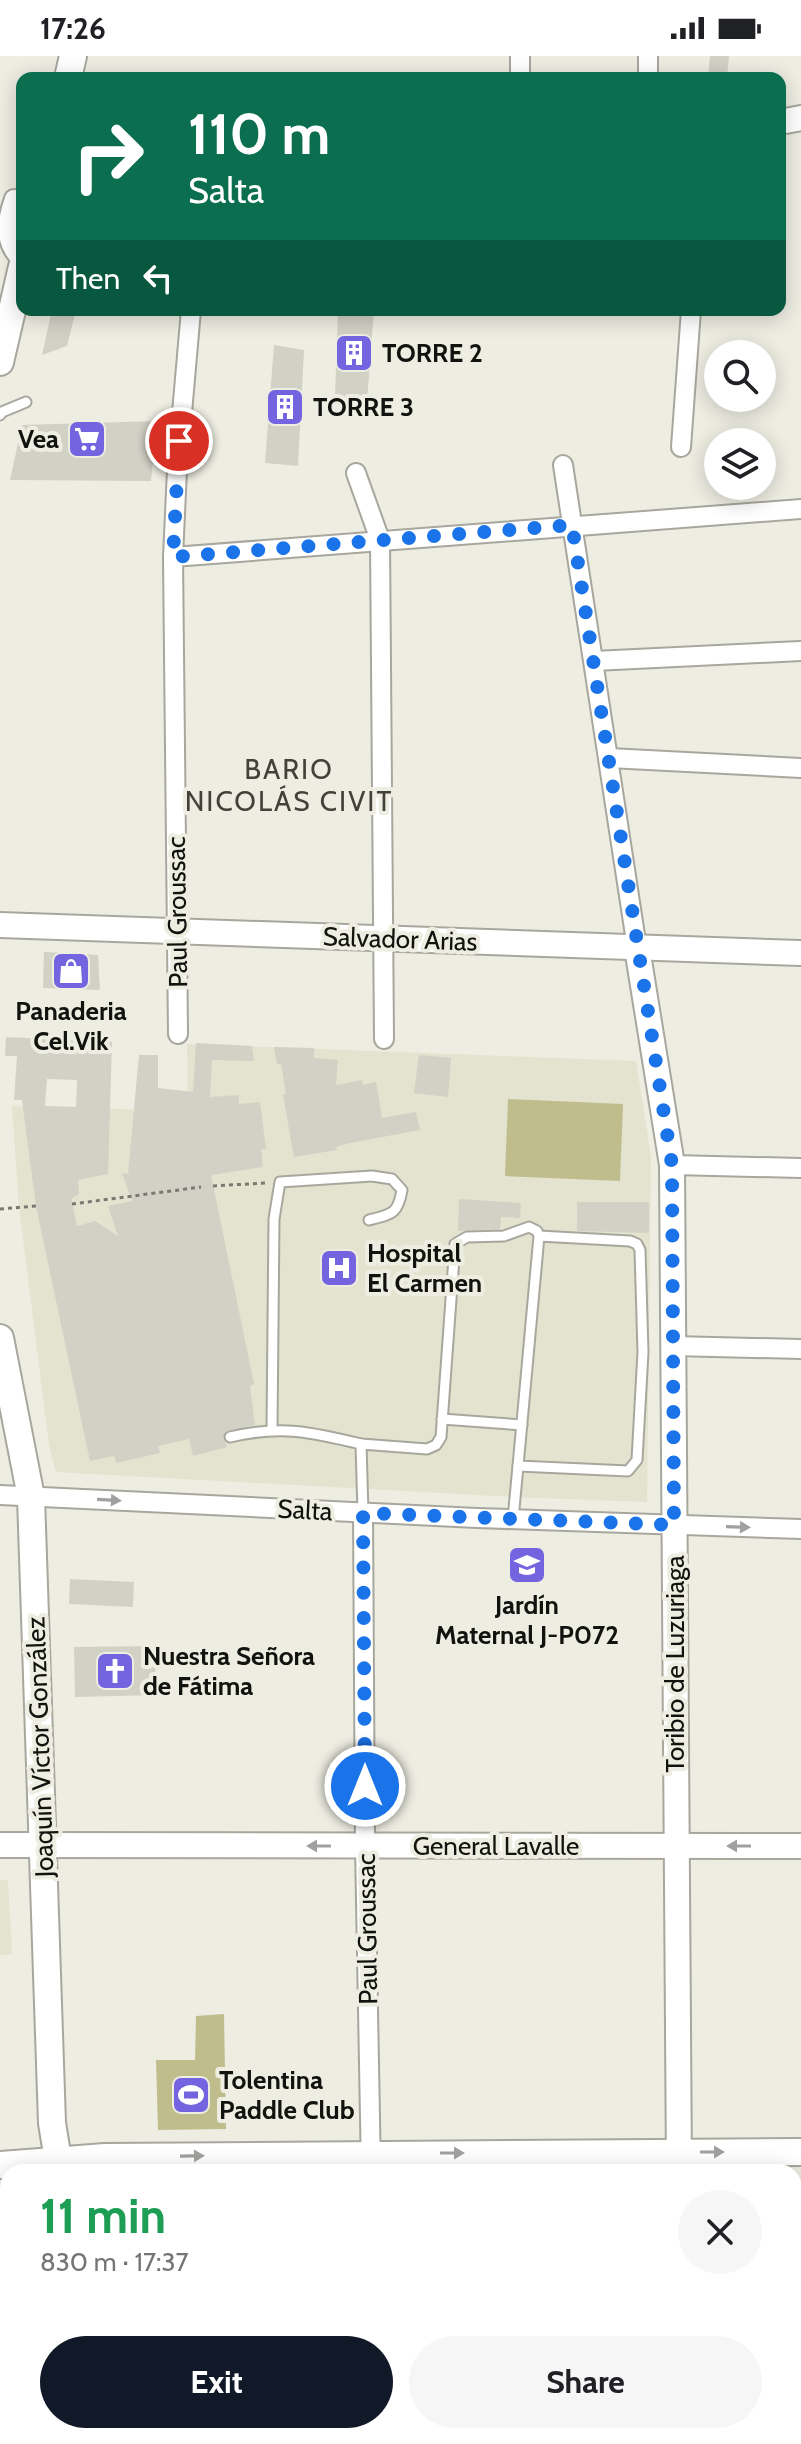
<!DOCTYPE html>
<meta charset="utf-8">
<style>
body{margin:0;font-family:Cabin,sans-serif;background:#f6f6f6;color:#202124;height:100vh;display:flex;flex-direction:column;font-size:30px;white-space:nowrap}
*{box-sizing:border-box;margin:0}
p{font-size:26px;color:#757577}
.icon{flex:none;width:44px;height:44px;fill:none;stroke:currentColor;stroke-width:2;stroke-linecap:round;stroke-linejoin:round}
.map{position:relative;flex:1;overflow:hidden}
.sheet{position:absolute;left:0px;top:2108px;width:802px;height:280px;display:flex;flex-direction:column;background:#fff;border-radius:24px 24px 0 0;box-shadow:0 4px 20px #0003}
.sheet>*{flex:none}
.guide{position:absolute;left:16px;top:16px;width:770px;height:244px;border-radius:16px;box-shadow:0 4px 20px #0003;background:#0b6e4f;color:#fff;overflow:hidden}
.buttons{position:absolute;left:704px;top:284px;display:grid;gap:16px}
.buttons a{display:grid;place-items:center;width:72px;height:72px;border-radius:50%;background:#fff;box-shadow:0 4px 20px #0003;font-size:40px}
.pin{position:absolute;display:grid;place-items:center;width:68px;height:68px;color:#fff;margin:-34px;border:4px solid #fff;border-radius:50%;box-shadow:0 2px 8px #0007}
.me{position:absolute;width:88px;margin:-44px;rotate:0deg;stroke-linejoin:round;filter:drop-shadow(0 0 6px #0008)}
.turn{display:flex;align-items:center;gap:28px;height:168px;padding:0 40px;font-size:36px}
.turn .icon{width:104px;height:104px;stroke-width:2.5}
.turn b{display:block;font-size:56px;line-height:68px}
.then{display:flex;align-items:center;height:76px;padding:0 40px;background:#0003;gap:16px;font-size:30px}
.round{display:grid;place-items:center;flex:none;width:84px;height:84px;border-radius:42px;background:#f6f6f6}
.head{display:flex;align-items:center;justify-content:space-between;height:136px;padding:0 40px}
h1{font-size:48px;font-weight:800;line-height:60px;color:#1e9e55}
.primary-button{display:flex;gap:16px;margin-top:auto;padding:16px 40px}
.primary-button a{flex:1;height:92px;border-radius:48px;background:#111827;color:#fff;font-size:32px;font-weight:800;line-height:92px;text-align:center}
.primary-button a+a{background:#f6f6f6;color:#202124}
.status{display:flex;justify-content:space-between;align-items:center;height:56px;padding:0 40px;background:#fff;direction:ltr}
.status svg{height:22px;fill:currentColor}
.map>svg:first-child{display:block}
.built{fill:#e3e3d0}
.green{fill:#c0bd8d}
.building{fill:#d1d1c6;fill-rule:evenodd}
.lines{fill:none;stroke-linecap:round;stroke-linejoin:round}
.service-casing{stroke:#a8a79d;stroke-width:13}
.minor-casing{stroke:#a8a79d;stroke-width:22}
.tertiary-casing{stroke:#a8a79d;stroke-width:28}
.secondary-casing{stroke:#a8a79d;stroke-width:30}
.path{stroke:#797971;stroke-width:3;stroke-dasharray:4 4;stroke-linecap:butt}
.service{stroke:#fff;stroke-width:9}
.minor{stroke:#fff;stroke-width:18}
.tertiary{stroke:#fff;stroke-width:24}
.secondary{stroke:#fff;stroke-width:26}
.oneway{fill:#a0a09f}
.route{stroke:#1a73e8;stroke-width:14;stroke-dasharray:0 25.2}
.labels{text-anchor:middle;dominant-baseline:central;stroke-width:8;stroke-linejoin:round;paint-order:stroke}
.poi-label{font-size:26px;font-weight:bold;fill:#12120e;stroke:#edede2;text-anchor:start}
.street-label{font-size:26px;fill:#12120e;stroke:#edede2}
.neighbourhood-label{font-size:28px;letter-spacing:2px;fill:#43423a;stroke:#edede2}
</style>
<div class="status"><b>17:26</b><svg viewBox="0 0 49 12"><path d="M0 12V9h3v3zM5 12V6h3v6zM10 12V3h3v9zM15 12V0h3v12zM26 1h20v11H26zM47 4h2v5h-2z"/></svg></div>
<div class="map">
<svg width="801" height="2388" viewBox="0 0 801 2388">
<rect width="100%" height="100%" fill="#edede2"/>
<g class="built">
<polygon points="187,988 636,1005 651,1101 647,1446 514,1441 56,1416 49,1389 19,1150 12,1050 188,1055"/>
<polygon points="0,1824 8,1824 12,1898 0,1899"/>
</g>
<g class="green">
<polygon points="508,1043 623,1048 620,1125 505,1120"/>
<polygon points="224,1958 226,2073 158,2074 156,2004 195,2004 196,1960"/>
<polygon points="801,2373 801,2388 726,2388 772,2380 794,2380 794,2375"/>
</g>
<g class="building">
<polygon points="710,0 729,0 727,22 708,22"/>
<polygon points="52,254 76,254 67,290 42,299"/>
<polygon points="338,254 374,254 367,345 335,340"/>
<polygon points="274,289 304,294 298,410 265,407"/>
<polygon points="157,365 151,425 10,424 22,369"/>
<polygon points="44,896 98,899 100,934 43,932"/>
<path d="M6 981 112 986 108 1118 78 1124 79 1138 71 1143 77 1170 95 1165 118 1180 108 1150 132 1145 122 1117 128 1118 139 999H158V1032L193 1036 196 987 252 990 254 1005 212 1004 210 1041 239 1039V1048L260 1046 266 1093H261L263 1111 211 1119 254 1328 250 1330 255 1369 226 1375 223 1382 227 1391 193 1400 189 1383 158 1390 160 1397 116 1407 114 1400 90 1405 36 1150 22 1044H14L17 1000H5ZM47 1023 77 1024 76 1051 45 1050Z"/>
<polygon points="274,991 314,992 314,1002 338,1004 336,1029 362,1024 363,1029 376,1026 382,1062 416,1056 420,1074 350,1087 336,1091 337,1094 294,1101 283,1039 286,1038 281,1008 277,1008"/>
<polygon points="419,999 451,1002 448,1041 414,1037"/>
<polygon points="459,1143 521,1147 520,1162 501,1161 500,1173 458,1175"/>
<polygon points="577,1146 649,1146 649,1177 577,1175"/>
<polygon points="70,1523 134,1526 133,1551 69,1548"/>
<polygon points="155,1590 156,1639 75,1641 74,1591"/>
</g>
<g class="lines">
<g class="service-casing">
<g id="service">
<polyline points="0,359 2,356 26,346"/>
<polyline points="442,1363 522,1369"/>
<path d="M272 1373 274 1163 280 1126 372 1120 392 1123 402 1134C398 1158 392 1158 369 1164"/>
<path d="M230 1381C281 1369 311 1376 361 1388"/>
<polyline points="363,1457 361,1388 427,1393 436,1389 441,1381 455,1188 467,1181 504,1180 529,1171 537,1175 539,1180 518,1410 628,1415 637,1404 643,1296 640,1194 637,1188 630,1185 539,1180"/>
<polyline points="513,1463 518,1410"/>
</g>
</g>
<g class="minor-casing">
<g id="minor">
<polyline points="520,0 520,22"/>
<polyline points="648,0 648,22"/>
<path d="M14 143C6 165 3 187 22 204"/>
<polyline points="681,391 691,254"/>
<polyline points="563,409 637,892"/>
<polyline points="356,417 380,484 384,983"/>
<polyline points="173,501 801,453"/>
<polyline points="594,605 801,595"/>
<polyline points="609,702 801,712"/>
<polyline points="178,978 173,501 177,414 191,254"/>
<polyline points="672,1109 801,1112"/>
<polyline points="672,1290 801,1293"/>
<polyline points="0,1439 477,1462 801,1473"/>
<polyline points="363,1457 365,1790 371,2116"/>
<polyline points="372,2380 372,2388"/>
</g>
</g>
<g class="tertiary-casing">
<g id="tertiary">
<polyline points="780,66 801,62"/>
<polyline points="0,869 801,897"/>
<polyline points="637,892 672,1109 679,2116"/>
<polyline points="0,1789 801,1790"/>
</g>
</g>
<g class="secondary-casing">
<g id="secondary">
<polyline points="68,22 73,0"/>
<polyline points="0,306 22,211"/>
<polyline points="0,1282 31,1441 52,2067 60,2116"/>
<polyline points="0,2109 105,2101 801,2096"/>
<polyline points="794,2365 801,2363"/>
<polyline points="91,2388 92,2380"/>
<polyline points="676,2388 717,2380"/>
</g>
</g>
<g class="path">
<polyline points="213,1130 265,1127"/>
<polyline points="72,1148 201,1131"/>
<polyline points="0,1153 36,1150"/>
</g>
<use href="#service" class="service"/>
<use href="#minor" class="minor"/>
<use href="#tertiary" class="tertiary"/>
<use href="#secondary" class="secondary"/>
</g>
<defs><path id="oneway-solid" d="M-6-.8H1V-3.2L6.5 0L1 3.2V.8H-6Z" transform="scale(2)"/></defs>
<g class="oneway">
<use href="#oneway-solid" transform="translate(109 1444) rotate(3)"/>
<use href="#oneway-solid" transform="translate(738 1471) rotate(2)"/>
<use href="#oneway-solid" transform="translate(319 1790) rotate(-180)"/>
<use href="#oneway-solid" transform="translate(739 1790) rotate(180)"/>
<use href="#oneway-solid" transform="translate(712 2096)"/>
<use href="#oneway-solid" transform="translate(452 2097)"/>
<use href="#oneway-solid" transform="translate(192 2100) rotate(-1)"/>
</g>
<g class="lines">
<polyline class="route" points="179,385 173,501 572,469 672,1109 674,1469 363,1457 365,1730"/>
</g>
<defs>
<g id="building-square" transform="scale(2)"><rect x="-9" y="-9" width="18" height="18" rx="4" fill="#7464df" stroke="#edede2"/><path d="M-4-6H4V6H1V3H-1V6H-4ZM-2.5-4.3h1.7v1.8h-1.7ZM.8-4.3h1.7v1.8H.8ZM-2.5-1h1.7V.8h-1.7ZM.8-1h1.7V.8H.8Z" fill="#fff"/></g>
<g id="supermarket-square" transform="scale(2)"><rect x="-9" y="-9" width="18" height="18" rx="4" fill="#7464df" stroke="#edede2"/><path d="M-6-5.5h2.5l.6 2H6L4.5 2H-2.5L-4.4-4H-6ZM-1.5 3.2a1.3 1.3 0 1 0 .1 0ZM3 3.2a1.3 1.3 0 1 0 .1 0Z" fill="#fff"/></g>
<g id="shop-square" transform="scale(2)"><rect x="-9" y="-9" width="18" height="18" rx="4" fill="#7464df" stroke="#edede2"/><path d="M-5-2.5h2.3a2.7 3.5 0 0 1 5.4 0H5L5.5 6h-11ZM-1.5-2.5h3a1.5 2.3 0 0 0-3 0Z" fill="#fff"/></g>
<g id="hospital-square" transform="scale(2)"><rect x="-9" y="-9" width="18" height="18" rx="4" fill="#7464df" stroke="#edede2"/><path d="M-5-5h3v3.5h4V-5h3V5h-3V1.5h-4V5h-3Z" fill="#fff"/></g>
<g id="school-square" transform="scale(2)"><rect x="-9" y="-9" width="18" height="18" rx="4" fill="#7464df" stroke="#edede2"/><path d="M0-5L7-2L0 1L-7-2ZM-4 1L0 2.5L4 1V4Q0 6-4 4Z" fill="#fff"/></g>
<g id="church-square" transform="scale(2)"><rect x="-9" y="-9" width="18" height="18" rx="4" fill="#7464df" stroke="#edede2"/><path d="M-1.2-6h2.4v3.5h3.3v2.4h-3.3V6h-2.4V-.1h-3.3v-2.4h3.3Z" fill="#fff"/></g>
<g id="stadium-square" transform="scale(2)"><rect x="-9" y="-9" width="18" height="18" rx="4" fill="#7464df" stroke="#edede2"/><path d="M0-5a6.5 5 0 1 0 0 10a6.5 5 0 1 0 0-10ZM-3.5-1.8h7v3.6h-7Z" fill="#fff"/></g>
</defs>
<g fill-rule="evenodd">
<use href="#building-square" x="354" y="297"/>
<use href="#building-square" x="285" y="351"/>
<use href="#supermarket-square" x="87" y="383"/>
<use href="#shop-square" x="71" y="915"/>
<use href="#hospital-square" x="339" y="1212"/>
<use href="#school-square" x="527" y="1509"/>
<use href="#church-square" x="115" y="1615"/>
<use href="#stadium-square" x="191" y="2039"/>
</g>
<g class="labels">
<g class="poi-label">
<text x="382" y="297">TORRE 2</text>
<text x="313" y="351">TORRE 3</text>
<text x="59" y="383" text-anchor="end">Vea</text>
<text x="71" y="955" text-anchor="middle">Panaderia<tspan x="71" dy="30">Cel.Vik</tspan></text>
<text x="367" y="1197">Hospital<tspan x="367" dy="30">El Carmen</tspan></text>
<text x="527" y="1549" text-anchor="middle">Jardín<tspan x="527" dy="30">Maternal J-P072</tspan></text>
<text x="143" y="1600">Nuestra Señora<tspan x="143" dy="30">de Fátima</tspan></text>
<text x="219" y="2024">Tolentina<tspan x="219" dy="30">Paddle Club</tspan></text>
</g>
<g class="street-label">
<text transform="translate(177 856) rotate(-91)">Paul Groussac</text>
<text transform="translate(400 883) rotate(2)">Salvador Arias</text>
<text transform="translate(305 1454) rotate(3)">Salta</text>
<text transform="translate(675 1608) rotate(-90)">Toribio de Luzuriaga</text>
<text transform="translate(40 1691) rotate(-92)">Joaquín Víctor González</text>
<text x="496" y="1790">General Lavalle</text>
<text transform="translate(367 1873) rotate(-91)">Paul Groussac</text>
</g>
<g class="neighbourhood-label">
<text x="289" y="713">BARIO<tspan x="289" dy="32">NICOLÁS CIVIT</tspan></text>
</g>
</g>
</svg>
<div class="buttons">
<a><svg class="icon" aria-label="search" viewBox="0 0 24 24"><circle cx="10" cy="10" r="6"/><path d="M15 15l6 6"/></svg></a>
<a><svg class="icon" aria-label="layers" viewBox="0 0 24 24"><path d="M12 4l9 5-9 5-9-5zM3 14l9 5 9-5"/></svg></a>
</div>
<div class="pin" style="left:179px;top:385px;background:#d93025"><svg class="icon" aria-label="arrive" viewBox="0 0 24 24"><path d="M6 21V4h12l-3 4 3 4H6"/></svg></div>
<svg class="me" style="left:365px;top:1730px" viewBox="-20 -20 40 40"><circle r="17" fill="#1a73e8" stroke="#fff" stroke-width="3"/><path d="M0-11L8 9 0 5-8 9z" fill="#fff"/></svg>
<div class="guide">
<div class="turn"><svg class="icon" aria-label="right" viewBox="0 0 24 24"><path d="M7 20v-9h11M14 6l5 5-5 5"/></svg><div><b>110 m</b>Salta</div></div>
<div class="then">Then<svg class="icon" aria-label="left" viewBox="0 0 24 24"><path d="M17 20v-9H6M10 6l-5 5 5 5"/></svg></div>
</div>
<section class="sheet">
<div class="head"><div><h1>11 min</h1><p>830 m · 17:37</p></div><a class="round"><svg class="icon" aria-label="close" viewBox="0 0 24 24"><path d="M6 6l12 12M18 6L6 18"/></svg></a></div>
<div class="primary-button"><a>Exit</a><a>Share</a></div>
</section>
</div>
